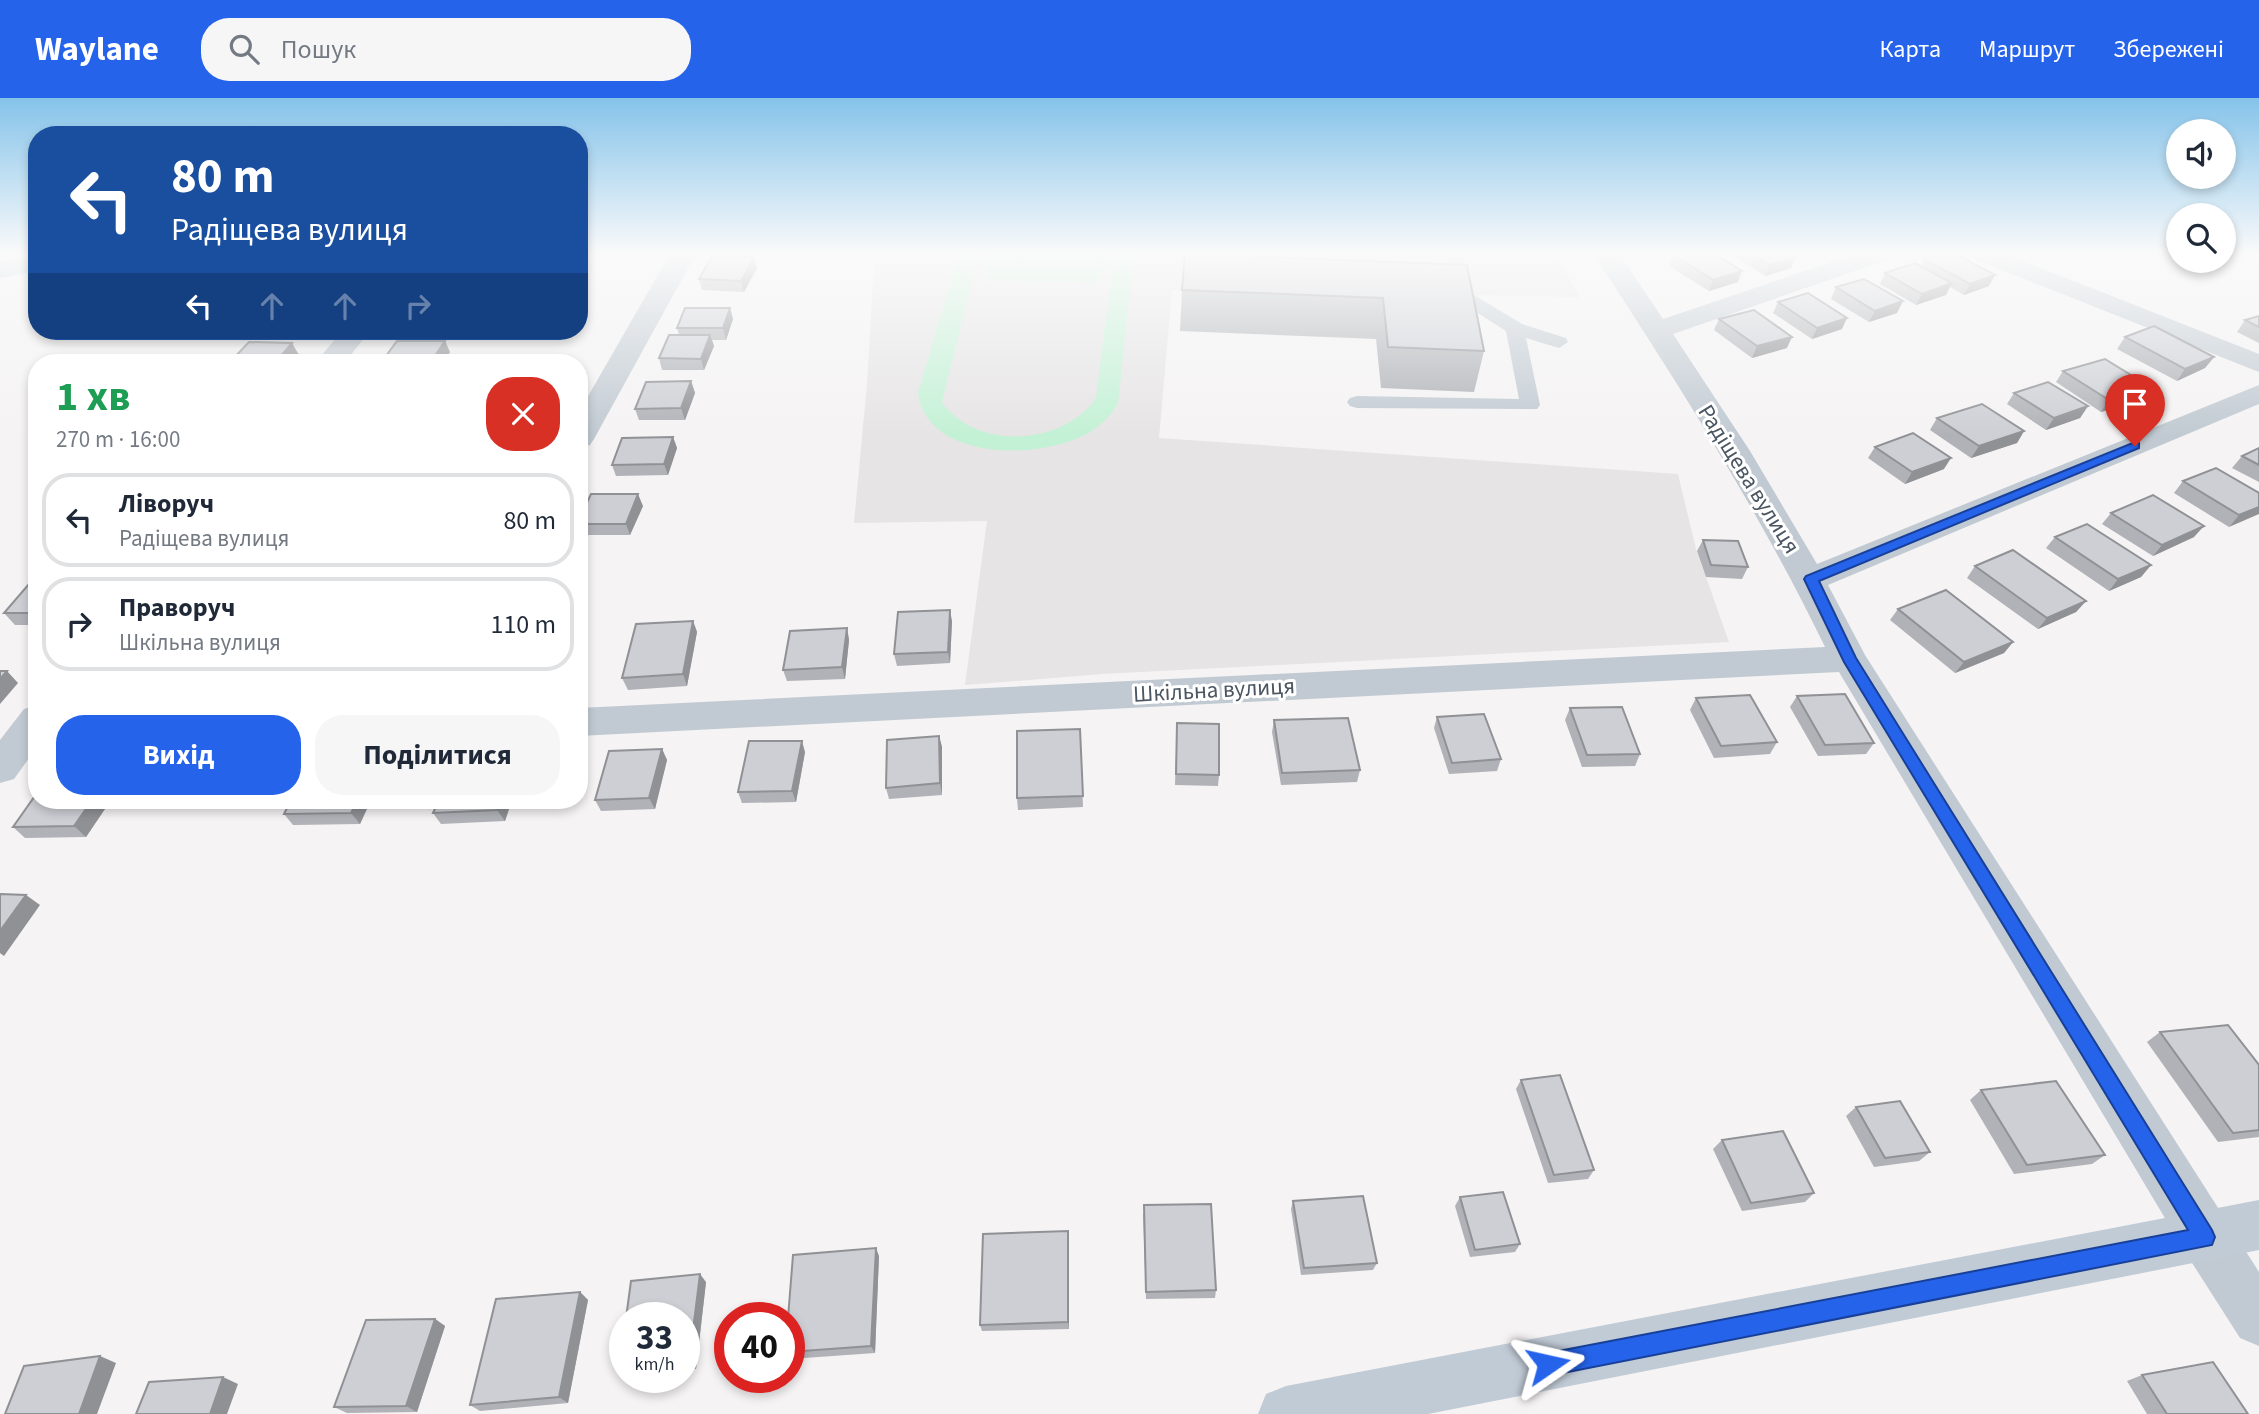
<!DOCTYPE html>
<html lang="uk">
<meta charset="utf-8">
<style>
body{margin:0;font-family:"Source Sans 3",sans-serif;background:#f6f6f7;color:#1f2937;height:100vh;display:flex;flex-direction:column;font-size:26px;white-space:nowrap}
*{box-sizing:border-box;margin:0}
p{font-size:23px;color:#747a83}
.icon{flex:none;width:38px;height:38px;fill:none;stroke:currentColor;stroke-width:2;stroke-linecap:round;stroke-linejoin:round}
.map{position:relative;flex:1;overflow:hidden}
.sheet{position:absolute;left:28px;top:256px;width:560px;height:455px;display:flex;flex-direction:column;background:#fff;border-radius:28px;box-shadow:0 4px 10px #0003}
.sheet>*{flex:none}
.banner{position:absolute;left:28px;top:28px;width:560px;height:214px;border-radius:28px;box-shadow:0 4px 10px #0003;background:#1a4fa0;color:#fff;overflow:hidden}
.fabs{position:absolute;left:2166px;top:21px;display:grid;gap:14px}
.fabs a{display:grid;place-items:center;width:70px;height:70px;border-radius:50%;background:#fff;box-shadow:0 4px 10px #0003;font-size:35px}
.speed{position:absolute;left:609px;top:1204px;display:flex;gap:14px;font-size:35px;font-weight:700;text-align:center}
.speed>*{display:grid;place-content:center;width:91px;height:91px;border-radius:50%;background:#fff;box-shadow:0 4px 10px #0003;line-height:1}
.speed small{font-size:18px;font-weight:400}
.speed .limit{border:10px solid #d22;background:#fff;color:#111}
.pin{position:absolute;display:grid;place-items:center;width:60px;height:60px;color:#fff;margin:-72px -30px;border-radius:50% 50% 50% 0;rotate:-45deg;box-shadow:0 0 7px #0007}
.pin .icon{rotate:45deg}
.me{position:absolute;width:77px;margin:-38px;rotate:79deg;stroke-linejoin:round;filter:drop-shadow(0 0 5px #0008)}
.turn{display:flex;align-items:center;gap:24px;height:147px;padding:0 28px;font-size:32px}
.turn .icon{width:91px;height:91px;stroke-width:2.5}
.turn b{display:block;font-size:49px;line-height:60px}
.lanes{display:flex;align-items:center;height:66px;padding:0 28px;background:#0003;justify-content:center;gap:35px;direction:ltr}
.lanes .off{opacity:.35}
.round{display:grid;place-items:center;flex:none;width:74px;height:74px;border-radius:28px;background:#f6f6f7}
.headline{display:flex;align-items:center;justify-content:space-between;height:119px;padding:0 28px}
h1{font-size:42px;font-weight:700;line-height:52px;color:#1e9e55}
.button{display:flex;gap:14px;margin-top:auto;padding:14px 28px}
.button a{flex:1;height:80px;border-radius:28px;background:#2563eb;color:#fff;font-size:28px;font-weight:700;line-height:80px;text-align:center}
.button a+a{background:#f6f6f7;color:#1f2937}
ul{padding:0;list-style:none}
li{display:flex;align-items:center;gap:21px;height:94px;margin:0 14px 10px;padding:0 14px;border:4px solid #e0e1e3;border-radius:28px}
li div{flex:1}
li b{display:block;font-size:26px}
li em{font-style:normal}
header{display:flex;align-items:center;gap:42px;box-sizing:border-box;height:98px;padding:0 35px;background:#2563eb;color:#fff}
header strong{font-size:33px}
nav{display:flex;gap:38px;margin-inline-start:auto;font-size:24px}
.search{width:490px;height:63px;background:#f6f6f7;display:flex;align-items:center;gap:18px;box-sizing:border-box;padding:0 24px;border-radius:28px;color:#747a83;font-size:26px}
.map>svg:first-child{display:block}
.education{fill:#e6e4e5}
.green{fill:#c3f1d5}
.lines{fill:none;stroke-linecap:round;stroke-linejoin:round}
.lane{fill:#c1cad2;fill-rule:evenodd}
.street{fill:#c1cad2;fill-rule:evenodd}
.secondary{fill:#c1cbd6;fill-rule:evenodd}
.wall{fill:#b0b2b7}
.shaded-wall{fill:#909195}
.building{fill:#cdcfd5;stroke:#909195;stroke-width:2}
.route{fill:#2563eb;stroke:#184099;stroke-width:2}
.labels{text-anchor:middle;dominant-baseline:central;stroke-width:6;stroke-linejoin:round;paint-order:stroke}
.street-label{font-size:23px;fill:#4a5661;stroke:#fff}
</style>
<header>
<strong>Waylane</strong>
<div class="search"><svg class="icon" aria-label="search" viewBox="0 0 24 24"><circle cx="10" cy="10" r="6"/><path d="M15 15l6 6"/></svg>Пошук</div>
<nav><a>Карта</a><a>Маршрут</a><a>Збережені</a></nav>
</header>
<div class="map">
<svg width="2259" height="1316" viewBox="0 0 2259 1316">
<rect width="100%" height="100%" fill="#f5f3f3"/>
<polygon class="education" points="877,154 1555,154 1580,199 1172,192 1159,340 1678,376 1696,451 1729,544 1102,576 965,587 987,423 854,425 867,286 874,165"/>
<g class="green">
<path d="M959 154H979L942 304C976 353 1063 348 1096 300L1114 154H1134L1118 306C1112 315 1106 323 1096 330 1051 363 927 366 918 295Z"/>
<polygon points="991,154 1102,154 1101,162 1108,162 1106,174 1100,174 1098,185 984,182 988,168 979,167 981,159 990,159"/>
</g>
<g class="lines">
<g class="lane">
<polygon points="1278,154 1306,154 1352,166 1355,170 1346,175 1281,158"/>
<polygon points="1444,154 1462,154 1466,192 1522,226 1566,240 1568,244 1559,250 1526,240 1540,307 1537,311 1357,310 1350,308 1347,304 1350,300 1357,298 1519,301 1506,233 1451,198"/>
</g>
<g class="street">
<polygon points="671,154 697,154 594,341 590,347 579,350 579,314"/>
<path d="M1592 154H1618L1663 221 1861 154H1899L1895 159 1673 236 1750 353 1817 466 2259 287V306L1828 487 1865 557 2259 1174V1248L2240 1240 2187 1157 1839 574 579 638V610L1825 549C1758 411 1676 282 1592 154Z"/>
<polygon points="1965,154 2000,154 2259,256 2259,274 1969,159"/>
<polygon points="37,157 37,173 0,180 0,164"/>
<polygon points="342,233 370,233 345,264 316,264"/>
<polygon points="37,607 37,649 14,681 0,685 0,642 24,611"/>
</g>
<polygon class="secondary" points="2259,1102 2259,1152 1428,1316 1258,1316 1266,1296 1286,1288"/>
</g>
<g class="wall">
<polygon points="1732,154 1788,154 1791,170 1765,178 1731,156"/>
<polygon points="1804,154 1828,154 1811,158"/>
<polygon points="1673,157 1738,184 1709,193 1669,168"/>
<polygon points="1924,161 1989,188 1964,197 1950,189 1946,197 1916,207 1880,186 1885,175 1920,168"/>
<polygon points="1467,167 1484,253 1474,294 1381,290 1376,241 1180,233 1182,192"/>
<polygon points="757,170 744,194 702,192 699,181"/>
<polygon points="1836,189 1897,215 1869,224 1831,201"/>
<polygon points="1778,204 1842,231 1812,241 1773,215"/>
<polygon points="730,210 733,221 726,242 712,242 714,248 704,272 662,272 659,260 679,237 677,230"/>
<polygon points="2259,218 2259,245 2237,234 2245,222"/>
<polygon points="1719,221 1787,250 1752,260 1714,232"/>
<polygon points="2125,239 2214,259 2205,270 2177,283 2117,251"/>
<polygon points="450,254 444,264 384,264 383,262"/>
<polygon points="2063,273 2152,290 2143,301 2101,314 2056,284"/>
<polygon points="691,283 695,295 685,322 639,322 635,311"/>
<polygon points="2014,295 2088,308 2080,320 2046,332 2007,306"/>
<polygon points="1937,320 2024,333 2017,345 1971,360 1930,332"/>
<polygon points="673,339 677,350 668,377 616,378 612,367"/>
<polygon points="1875,349 1944,371 1905,386 1868,360"/>
<polygon points="2259,350 2259,384 2232,370 2242,358"/>
<polygon points="2183,383 2259,395 2229,429 2174,395"/>
<polygon points="643,408 630,437 583,437 579,429 579,422"/>
<polygon points="2111,415 2194,439 2153,458 2102,426"/>
<polygon points="2055,439 2151,467 2141,479 2109,493 2046,450"/>
<polygon points="1703,442 1748,469 1742,481 1706,479 1697,453"/>
<polygon points="1975,468 2086,503 2076,514 2038,531 1967,480"/>
<polygon points="37,479 37,527 15,527 4,515"/>
<polygon points="1898,511 2013,544 2004,555 1955,575 1890,522"/>
<polygon points="693,523 697,534 687,588 628,592 622,580"/>
<polygon points="952,523 950,565 897,568 894,556"/>
<polygon points="847,530 849,542 845,581 787,583 783,572"/>
<polygon points="1797,598 1874,645 1866,656 1818,658 1790,609"/>
<polygon points="1696,600 1777,644 1770,656 1714,660 1690,612"/>
<polygon points="1570,610 1640,656 1635,668 1582,669 1565,622"/>
<polygon points="1437,619 1501,661 1497,673 1449,676 1434,630"/>
<polygon points="1274,622 1360,672 1357,684 1281,687 1272,634"/>
<polygon points="1177,625 1219,677 1218,688 1175,687"/>
<polygon points="1080,631 1083,709 1018,712 1017,700"/>
<polygon points="939,638 942,649 942,697 889,701 886,690"/>
<polygon points="662,651 667,662 655,711 601,713 595,702"/>
<polygon points="805,654 796,704 742,705 738,694"/>
<polygon points="111,702 86,739 25,740 13,729"/>
<polygon points="371,702 360,726 293,727 284,716"/>
<polygon points="439,702 512,702 505,723 441,726 433,715"/>
<polygon points="2160,934 2259,967 2259,1039 2218,1044 2147,944"/>
<polygon points="1521,982 1594,1072 1588,1081 1548,1085 1516,991"/>
<polygon points="1981,992 2105,1057 2092,1066 2014,1076 1970,1002"/>
<polygon points="1856,1009 1930,1054 1919,1063 1874,1069 1846,1018"/>
<polygon points="1722,1042 1814,1095 1805,1104 1742,1113 1713,1051"/>
<polygon points="1460,1099 1520,1146 1515,1154 1470,1159 1455,1108"/>
<polygon points="1293,1103 1377,1165 1373,1172 1301,1177 1291,1111"/>
<polygon points="1143,1115 1216,1192 1215,1200 1146,1201"/>
<polygon points="1068,1133 1069,1231 982,1233 980,1227"/>
<polygon points="879,1158 875,1255 790,1261 789,1260 789,1220"/>
<polygon points="706,1184 696,1271 684,1272 684,1220"/>
<polygon points="580,1194 588,1202 568,1305 480,1313 470,1307"/>
<polygon points="435,1221 445,1228 417,1314 347,1315 334,1309"/>
<polygon points="625,1225 625,1278 618,1272"/>
<polygon points="2142,1277 2248,1316 2147,1316 2127,1283"/>
</g>
<g class="shaded-wall">
<polygon points="1813,154 1828,154 1811,158"/>
<polygon points="754,159 757,170 744,194 741,183"/>
<polygon points="1796,159 1791,170 1765,178 1769,167"/>
<polygon points="1742,173 1738,184 1709,193 1713,182"/>
<polygon points="1995,177 1989,188 1964,197 1970,186"/>
<polygon points="1952,185 1946,197 1916,207 1922,196"/>
<polygon points="1903,203 1897,215 1869,224 1875,213"/>
<polygon points="730,210 733,221 726,242 723,230"/>
<polygon points="1847,220 1842,231 1812,241 1817,230"/>
<polygon points="710,237 714,248 704,272 701,261"/>
<polygon points="1792,239 1787,250 1752,260 1757,248"/>
<polygon points="445,243 450,254 444,264 433,264 432,262"/>
<polygon points="292,245 299,257 292,264 276,264"/>
<polygon points="2214,259 2205,270 2177,283 2185,271"/>
<polygon points="691,283 695,295 685,322 681,310"/>
<polygon points="2152,290 2143,301 2101,314 2109,302"/>
<polygon points="2088,308 2080,320 2046,332 2054,320"/>
<polygon points="2024,333 2017,345 1971,360 1979,348"/>
<polygon points="673,339 677,350 668,377 664,366"/>
<polygon points="1951,360 1944,371 1905,386 1912,374"/>
<polygon points="638,396 643,408 630,437 626,426"/>
<polygon points="2259,409 2259,416 2229,429 2239,417"/>
<polygon points="2204,428 2194,439 2153,458 2162,447"/>
<polygon points="2151,467 2141,479 2109,493 2118,481"/>
<polygon points="2086,503 2076,514 2038,531 2047,520"/>
<polygon points="950,512 952,523 950,565 948,554"/>
<polygon points="693,523 697,534 687,588 683,576"/>
<polygon points="847,530 849,542 845,581 842,569"/>
<polygon points="2013,544 2004,555 1955,575 1964,564"/>
<polygon points="7,573 18,585 0,606 0,581"/>
<polygon points="939,638 942,649 942,697 940,685"/>
<polygon points="802,643 805,654 796,704 792,693"/>
<polygon points="662,651 667,662 655,711 649,700"/>
<polygon points="92,702 111,702 86,739 74,728"/>
<polygon points="358,702 371,702 360,726 351,715"/>
<polygon points="501,702 512,702 505,723 497,712"/>
<polygon points="26,797 40,807 4,858 0,855 0,833"/>
<polygon points="1068,1133 1068,1141 1069,1231 1068,1224"/>
<polygon points="876,1150 879,1158 875,1255 871,1248"/>
<polygon points="700,1176 706,1184 696,1271 689,1264"/>
<polygon points="580,1194 588,1202 568,1305 559,1299"/>
<polygon points="435,1221 445,1228 417,1314 406,1308"/>
<polygon points="100,1258 116,1265 97,1316 79,1316"/>
<polygon points="223,1279 238,1286 227,1316 210,1316"/>
</g>
<g class="building">
<polygon points="1681,154 1712,154 1742,173 1713,182 1673,157"/>
<polygon points="1749,154 1788,154 1796,159 1769,167"/>
<polygon points="1945,154 1952,154 1995,177 1970,186 1924,161"/>
<polygon points="1185,156 1467,167 1484,253 1388,249 1383,200 1182,192"/>
<polygon points="713,157 754,159 741,183 699,181"/>
<polygon points="1915,165 1952,185 1922,196 1885,175"/>
<polygon points="1864,181 1903,203 1875,213 1836,189"/>
<polygon points="1808,195 1847,220 1817,230 1778,204"/>
<polygon points="685,210 730,210 723,230 677,230"/>
<polygon points="1754,212 1792,239 1757,248 1719,221"/>
<polygon points="2259,218 2259,229 2245,222"/>
<polygon points="2154,228 2214,259 2185,271 2125,239"/>
<polygon points="669,237 710,237 701,261 659,260"/>
<polygon points="397,243 445,243 432,262 383,262"/>
<polygon points="249,244 292,245 276,264 230,264"/>
<polygon points="2105,261 2152,290 2109,302 2063,273"/>
<polygon points="691,283 681,310 635,311 646,284"/>
<polygon points="2048,284 2088,308 2054,320 2014,295"/>
<polygon points="1982,306 2024,333 1979,348 1937,320"/>
<polygon points="1913,335 1951,360 1912,374 1875,349"/>
<polygon points="673,339 664,366 612,367 622,340"/>
<polygon points="2259,350 2259,367 2242,358"/>
<polygon points="2216,370 2259,395 2259,409 2239,417 2183,383"/>
<polygon points="591,396 638,396 626,426 579,426 579,422"/>
<polygon points="2153,397 2204,428 2162,447 2111,415"/>
<polygon points="2087,426 2151,467 2118,481 2055,439"/>
<polygon points="1703,442 1738,443 1748,469 1711,467"/>
<polygon points="2013,452 2086,503 2047,520 1975,468"/>
<polygon points="35,479 37,479 37,515 4,515"/>
<polygon points="1946,492 2013,544 1964,564 1898,511"/>
<polygon points="950,512 948,554 894,556 898,514"/>
<polygon points="693,523 683,576 622,580 636,526"/>
<polygon points="847,530 842,569 783,572 790,533"/>
<polygon points="0,573 7,573 0,581"/>
<polygon points="1845,596 1874,645 1825,647 1797,598"/>
<polygon points="1750,597 1777,644 1721,648 1696,600"/>
<polygon points="1622,609 1640,656 1587,657 1570,610"/>
<polygon points="1484,616 1501,661 1452,665 1437,619"/>
<polygon points="1348,620 1360,672 1282,675 1274,622"/>
<polygon points="1177,625 1219,626 1219,677 1176,676"/>
<polygon points="1080,631 1083,698 1017,700 1017,633"/>
<polygon points="939,638 940,685 886,690 887,642"/>
<polygon points="749,643 802,643 792,693 738,694"/>
<polygon points="662,651 649,700 595,702 609,653"/>
<polygon points="37,695 37,702 92,702 74,728 13,729"/>
<polygon points="291,702 358,702 351,715 284,716"/>
<polygon points="439,702 501,702 497,712 433,715"/>
<polygon points="0,796 26,797 0,833"/>
<polygon points="2228,927 2259,967 2259,1032 2233,1035 2160,934"/>
<polygon points="1560,977 1594,1072 1554,1077 1521,982"/>
<polygon points="2056,983 2105,1057 2027,1067 1981,992"/>
<polygon points="1900,1003 1930,1054 1885,1060 1856,1009"/>
<polygon points="1783,1033 1814,1095 1751,1105 1722,1042"/>
<polygon points="1503,1094 1520,1146 1475,1152 1460,1099"/>
<polygon points="1363,1098 1377,1165 1304,1170 1293,1103"/>
<polygon points="1211,1106 1216,1192 1146,1194 1144,1107"/>
<polygon points="1068,1133 1068,1224 980,1227 983,1136"/>
<polygon points="876,1150 871,1248 789,1254 789,1220 788,1220 793,1157"/>
<polygon points="700,1176 689,1264 684,1265 684,1220 626,1220 631,1183"/>
<polygon points="580,1194 559,1299 470,1307 496,1201"/>
<polygon points="435,1221 406,1308 334,1309 366,1222"/>
<polygon points="625,1225 625,1271 618,1272"/>
<polygon points="100,1258 79,1316 5,1316 24,1268"/>
<polygon points="2213,1264 2248,1316 2167,1316 2142,1277"/>
<polygon points="223,1279 210,1316 136,1316 149,1284"/>
</g>
<linearGradient id="sky" x2="0" y2="1"><stop stop-color="#85c3ea"/><stop offset="0.46" stop-color="#fafafa"/><stop offset="1" stop-color="#fafafa" stop-opacity="0"/></linearGradient>
<rect width="2259" height="338" fill="url(#sky)"/>
<polygon class="route" points="2135,344 2139,345 2139,350 1819,483 1856,560 2212,1132 2215,1139 2212,1147 1548,1278 1540,1274 1537,1266 1540,1258 1548,1255 2188,1132 1844,564 1804,481 1806,478"/>
<g class="labels">
<g class="street-label">
<text transform="translate(1749 381) rotate(58)">Радіщева вулиця</text>
<text transform="translate(1214 592) rotate(-3)">Шкільна вулиця</text>
</g>
</g>
</svg>
<div class="fabs">
<a><svg class="icon" aria-label="sound" viewBox="0 0 24 24"><path d="M4 9h4l5-4v14l-5-4H4zM17 9q2 3 0 6"/></svg></a>
<a><svg class="icon" aria-label="search" viewBox="0 0 24 24"><circle cx="10" cy="10" r="6"/><path d="M15 15l6 6"/></svg></a>
</div>
<div class="speed"><div>33<small>km/h</small></div><div class="limit">40</div></div>
<div class="pin" style="left:2135px;top:348px;background:#d93025"><svg class="icon" aria-label="arrive" viewBox="0 0 24 24"><path d="M6 21V4h12l-3 4 3 4H6"/></svg></div>
<svg class="me" style="left:1548px;top:1266px" viewBox="-20 -20 40 40"><path d="M0-17L14 15 0 8-14 15z" fill="#2563eb" stroke="#fff" stroke-width="4"/></svg>
<div class="banner">
<div class="turn"><svg class="icon" aria-label="left" viewBox="0 0 24 24"><path d="M17 20v-9H6M10 6l-5 5 5 5"/></svg><div><b>80 m</b>Радіщева вулиця</div></div>
<div class="lanes"><svg class="icon" aria-label="left" viewBox="0 0 24 24"><path d="M17 20v-9H6M10 6l-5 5 5 5"/></svg><svg class="icon off" aria-label="ahead" viewBox="0 0 24 24"><path d="M12 20V5M6 11l6-6 6 6"/></svg><svg class="icon off" aria-label="ahead" viewBox="0 0 24 24"><path d="M12 20V5M6 11l6-6 6 6"/></svg><svg class="icon off" aria-label="right" viewBox="0 0 24 24"><path d="M7 20v-9h11M14 6l5 5-5 5"/></svg></div>
</div>
<section class="sheet">
<div class="headline"><div><h1>1 хв</h1><p>270 m · 16:00</p></div><a class="round" style="background:#d93025;color:#fff"><svg class="icon" aria-label="close" viewBox="0 0 24 24"><path d="M6 6l12 12M18 6L6 18"/></svg></a></div>
<ul>
<li><svg class="icon" aria-label="left" viewBox="0 0 24 24"><path d="M17 20v-9H6M10 6l-5 5 5 5"/></svg><div><b>Ліворуч</b><p>Радіщева вулиця</p></div><em>80 m</em></li>
<li><svg class="icon" aria-label="right" viewBox="0 0 24 24"><path d="M7 20v-9h11M14 6l5 5-5 5"/></svg><div><b>Праворуч</b><p>Шкільна вулиця</p></div><em>110 m</em></li>
</ul>
<div class="button"><a>Вихід</a><a>Поділитися</a></div>
</section>
</div>
